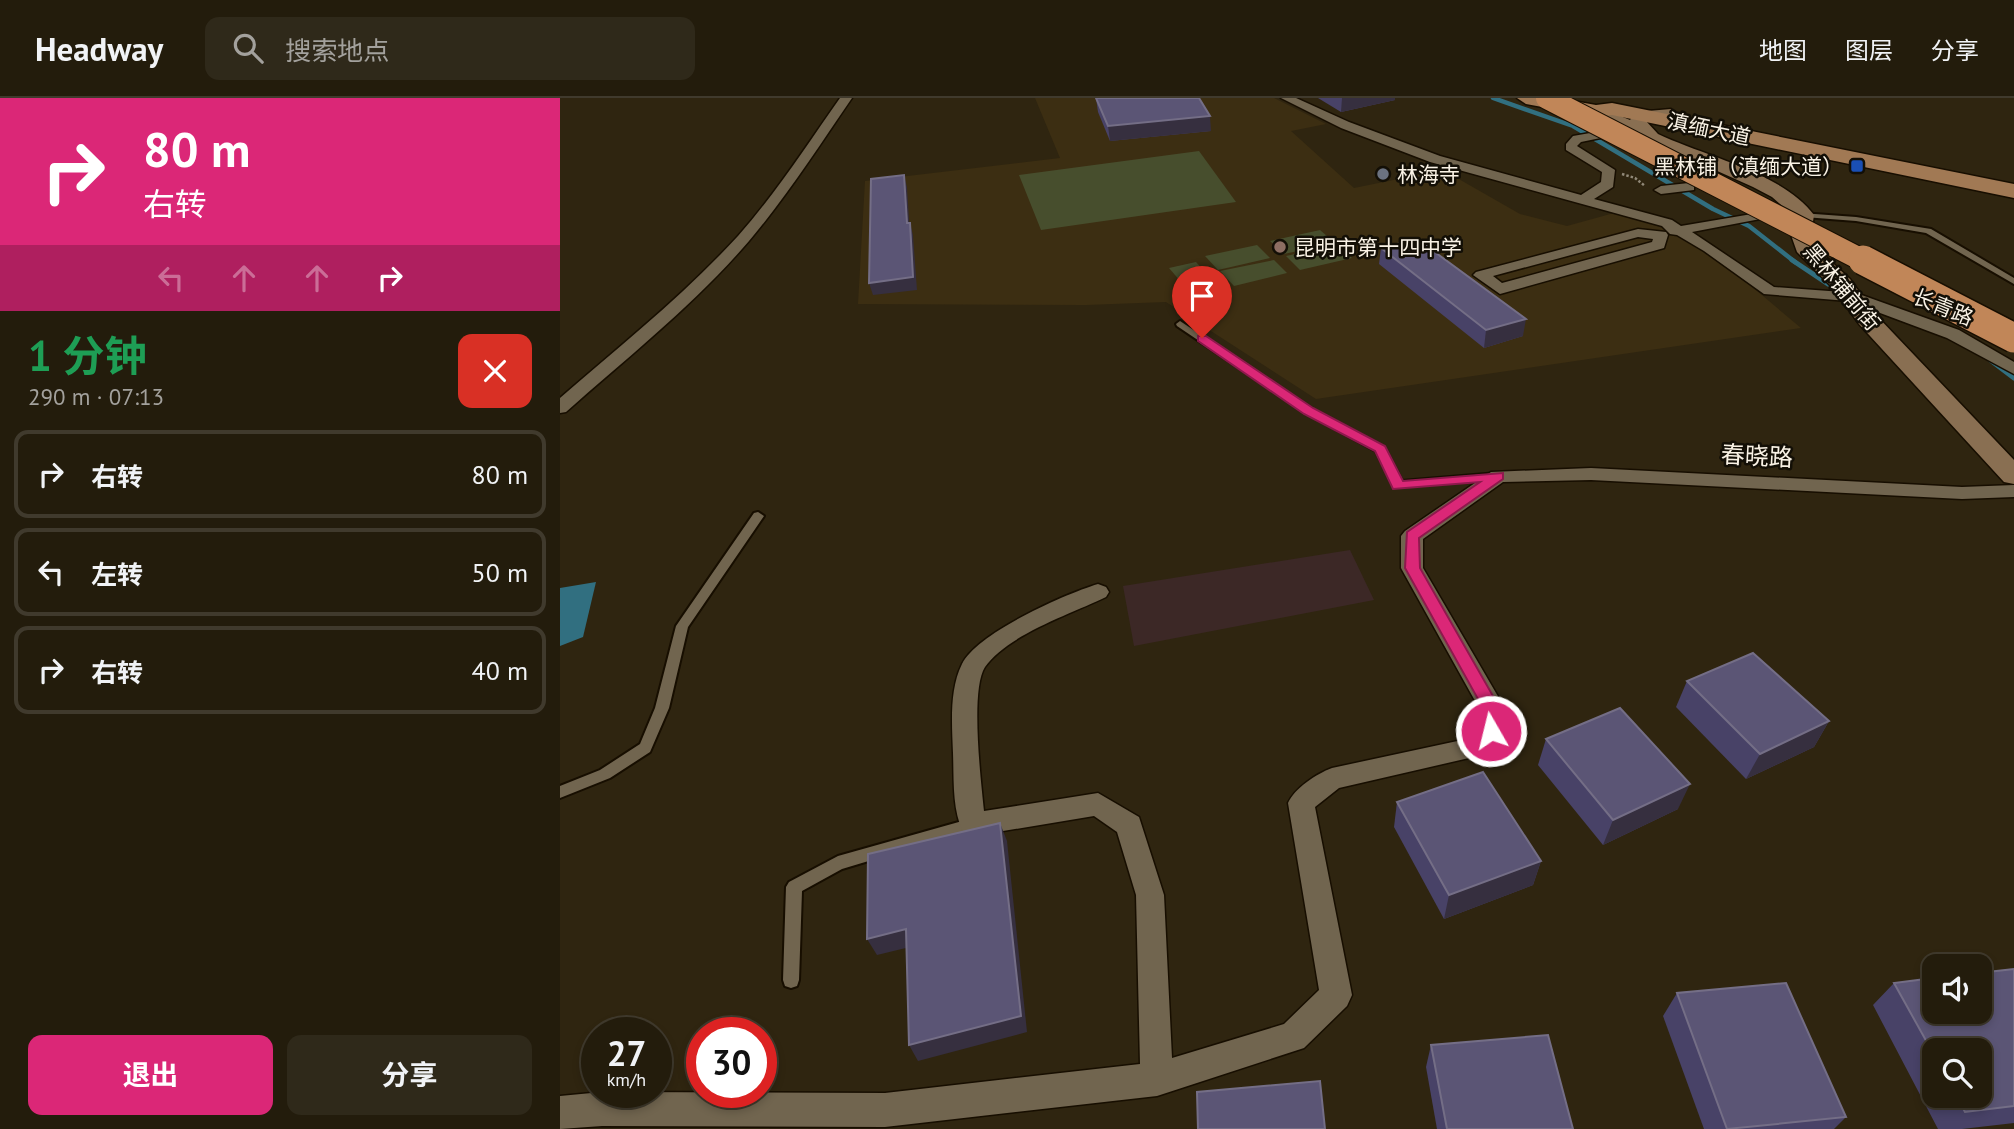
<!DOCTYPE html>
<html lang="zh">
<meta charset="utf-8">
<style>
body{margin:0;font-family:"PT Sans","Noto Sans SC",sans-serif;background:#2f291a;color:#f1f3f6;height:100vh;display:flex;flex-direction:column;font-size:26px;white-space:nowrap}
*{box-sizing:border-box;margin:0}
p{font-size:23px;color:#a3a19d}
.icon{flex:none;width:38px;height:38px;fill:none;stroke:currentColor;stroke-width:2;stroke-linecap:round;stroke-linejoin:round}
.map{position:relative;flex:1;overflow:hidden}
.side{display:flex;flex-direction:column;background:#231c0c;width:560px}
.side>*{flex:none}
.top-card{background:#db2777;color:#fff;overflow:hidden}
.tools{position:absolute;left:1362px;top:856px;display:grid;gap:14px}
.tools a{display:grid;place-items:center;width:70px;height:70px;border-radius:14px;background:#231c0c;box-shadow:0 4px 10px #0003,0 0 0 2px #403a2d;font-size:35px}
.speed{position:absolute;left:21px;top:919px;display:flex;gap:14px;font-size:35px;font-weight:700;text-align:center}
.speed>*{display:grid;place-content:center;width:91px;height:91px;border-radius:50%;background:#231c0c;box-shadow:0 4px 10px #0003,0 0 0 2px #403a2d;line-height:1}
.speed small{font-size:18px;font-weight:400}
.speed .limit{border:10px solid #d22;background:#fff;color:#111}
.pin{position:absolute;display:grid;place-items:center;width:60px;height:60px;color:#fff;margin:-72px -30px;border-radius:50% 50% 50% 0;rotate:-45deg;box-shadow:0 0 7px #0007}
.pin .icon{rotate:45deg}
.me{position:absolute;width:77px;margin:-38px;rotate:352deg;stroke-linejoin:round;filter:drop-shadow(0 0 5px #0008)}
.turn{display:flex;align-items:center;gap:24px;height:147px;padding:0 28px;font-size:32px}
.turn .icon{width:91px;height:91px;stroke-width:2.5}
.turn b{display:block;font-size:49px;line-height:60px}
.lanes{display:flex;align-items:center;height:66px;padding:0 28px;background:#0003;justify-content:center;gap:35px;direction:ltr}
.lanes .off{opacity:.35}
.round{display:grid;place-items:center;flex:none;width:74px;height:74px;border-radius:14px;background:#2f291a}
.overview{display:flex;align-items:center;justify-content:space-between;height:119px;padding:0 28px}
h1{font-size:42px;font-weight:700;line-height:52px;color:#1e9e55}
.cta{display:flex;gap:14px;margin-top:auto;padding:14px 28px}
.cta a{flex:1;height:80px;border-radius:14px;background:#db2777;color:#fff;font-size:28px;font-weight:700;line-height:80px;text-align:center}
.cta a+a{background:#2f291a;color:#f1f3f6}
ul{padding:0;list-style:none}
li{display:flex;align-items:center;gap:21px;height:88px;margin:0 14px 10px;padding:0 14px;border:4px solid #403a2d;border-radius:14px}
li div{flex:1}
li b{display:block;font-size:26px}
li em{font-style:normal}
header{display:flex;align-items:center;gap:42px;box-sizing:border-box;height:98px;padding:0 35px;background:#231c0c;border-bottom:2px solid #403a2d}
header strong{font-size:33px}
nav{display:flex;gap:38px;margin-inline-start:auto;font-size:24px}
.search{width:490px;height:63px;background:#2f291a;display:flex;align-items:center;gap:18px;box-sizing:border-box;padding:0 24px;border-radius:14px;color:#a3a19d;font-size:26px}
main{display:flex;flex:1;min-height:0}
.map>svg:first-child{display:block}
.commercial{fill:#3c2826}
.built{fill:#3c2e12}
.green{fill:#474e2d}
.water{fill:#316f80}
.lines{fill:none;stroke-linecap:round;stroke-linejoin:round}
.stream-far1{stroke:#316f80;stroke-width:4.5}
.stream{stroke:#316f80;stroke-width:5}
.lane-casing{stroke:#170e00;stroke-width:4}
.street-casing{stroke:#170e00;stroke-width:3}
.secondary-casing{stroke:#170e00;stroke-width:3}
.primary-casing{stroke:#170e00;stroke-width:3}
.path{stroke:#918978;stroke-width:2.5;stroke-dasharray:2.5 2;stroke-linecap:butt}
.lane{fill:#71654f;fill-rule:evenodd}
.street{fill:#71654f;fill-rule:evenodd}
.secondary{fill:#896f52;fill-rule:evenodd}
.primary{fill:#a17954;fill-rule:evenodd}
.highway-bridge-far1-casing{stroke:#170e00;stroke-width:24;stroke-linecap:butt}
.highway-bridge-casing{stroke:#170e00;stroke-width:32;stroke-linecap:butt}
.highway-bridge-far1{stroke:#c18658;stroke-width:22}
.highway-bridge{stroke:#c18658;stroke-width:29}
.wall{fill:#484267;fill-rule:evenodd}
.shaded-wall{fill:#362f3f}
.building{fill:#5b5575;stroke:#746e86;stroke-width:2}
.route{fill:#db2777;stroke:#8e194d;stroke-width:2}
.transit-dot{fill:#1a4fb4;stroke:#130f06;stroke-width:2.5}
.worship-dot{fill:#6b7280;stroke:#130f06;stroke-width:2.5}
.education-dot{fill:#8d6e63;stroke:#130f06;stroke-width:2.5}
.labels{text-anchor:middle;dominant-baseline:central;stroke-width:5;stroke-linejoin:round;paint-order:stroke}
.far-street-label{font-size:21px;fill:#f9f2e5;stroke:#130f06}
.far-poi-label{font-size:21px;fill:#f9f2e5;stroke:#130f06;text-anchor:start}
.street-label{font-size:24px;fill:#f9f2e5;stroke:#130f06}
</style>
<header>
<strong>Headway</strong>
<div class="search"><svg class="icon" aria-label="search" viewBox="0 0 24 24"><circle cx="10" cy="10" r="6"/><path d="M15 15l6 6"/></svg>搜索地点</div>
<nav><a>地图</a><a>图层</a><a>分享</a></nav>
</header>
<main>
<section class="side">
<div class="top-card">
<div class="turn"><svg class="icon" aria-label="right" viewBox="0 0 24 24"><path d="M7 20v-9h11M14 6l5 5-5 5"/></svg><div><b>80 m</b>右转</div></div>
<div class="lanes"><svg class="icon off" aria-label="left" viewBox="0 0 24 24"><path d="M17 20v-9H6M10 6l-5 5 5 5"/></svg><svg class="icon off" aria-label="ahead" viewBox="0 0 24 24"><path d="M12 20V5M6 11l6-6 6 6"/></svg><svg class="icon off" aria-label="ahead" viewBox="0 0 24 24"><path d="M12 20V5M6 11l6-6 6 6"/></svg><svg class="icon" aria-label="right" viewBox="0 0 24 24"><path d="M7 20v-9h11M14 6l5 5-5 5"/></svg></div>
</div>
<div class="overview"><div><h1>1 分钟</h1><p>290 m · 07:13</p></div><a class="round" style="background:#d93025;color:#fff"><svg class="icon" aria-label="close" viewBox="0 0 24 24"><path d="M6 6l12 12M18 6L6 18"/></svg></a></div>
<ul>
<li><svg class="icon" aria-label="right" viewBox="0 0 24 24"><path d="M7 20v-9h11M14 6l5 5-5 5"/></svg><div><b>右转</b></div><em>80 m</em></li>
<li><svg class="icon" aria-label="left" viewBox="0 0 24 24"><path d="M17 20v-9H6M10 6l-5 5 5 5"/></svg><div><b>左转</b></div><em>50 m</em></li>
<li><svg class="icon" aria-label="right" viewBox="0 0 24 24"><path d="M7 20v-9h11M14 6l5 5-5 5"/></svg><div><b>右转</b></div><em>40 m</em></li>
</ul>
<div class="cta"><a>退出</a><a>分享</a></div>
</section>
<div class="map">
<svg width="1454" height="1031" viewBox="0 0 1454 1031">
<rect width="100%" height="100%" fill="#2f2510"/>
<polygon class="commercial" points="790,452 814,502 574,548 563,488"/>
<polygon class="built" points="475,0 714,0 766,26 731,33 794,90 883,72 960,116 1007,128 1054,115 1094,125 1153,156 1241,230 756,301 606,204 526,207 298,206 305,83 500,60"/>
<g class="green">
<polygon points="639,53 676,104 481,132 459,77"/>
<polygon points="760,132 775,145 724,156 710,143"/>
<polygon points="697,147 710,160 658,172 645,158"/>
<polygon points="777,147 792,160 740,172 726,158"/>
<polygon points="714,162 727,175 674,188 660,173"/>
<polygon points="636,164 660,191 633,198 609,170"/>
</g>
<polygon class="water" points="36,484 23,539 0,548 0,490"/>
<g class="lines">
<polyline class="stream-far1" points="933,0 1013,28 1153,111 1189,128 1235,164"/>
<g class="stream">
<polyline points="1232,162 1268,186"/>
<polyline points="1429,261 1454,280"/>
</g>
<g class="lane-casing">
<g id="lane">
<polygon points="1241,115 1296,119 1371,131 1454,180 1454,186 1366,135 1296,123 1244,119 1241,119"/>
<polygon points="620,223 752,311 824,349 842,383 938,375 943,378 938,381 834,389 816,353 746,315 617,228 616,226"/>
<polygon points="198,414 204,418 128,529 109,610 90,654 50,680 0,700 0,688 40,672 80,646 95,610 116,528 194,415"/>
<polygon points="413,720 418,722 420,726 418,730 282,771 242,793 239,882 237,888 231,890 225,888 223,882 226,789 229,784 278,758"/>
</g>
</g>
<g class="street-casing">
<g id="street">
<path d="M280 0H292C259 48 227 98 189 143 135 206 68 259 6 314L0 315V300C60 248 124 197 178 138 216 95 247 47 280 0Z"/>
<polygon points="721,0 736,0 789,24 880,58 1021,97 1041,84 1042,74 1006,52 1006,46 1013,38 1070,28 1070,34 1021,44 1017,48 1055,72 1053,89 1034,101 1112,122 1121,128 1227,110 1227,116 1132,134 1214,189 1296,195 1399,232 1454,264 1454,276 1387,240 1288,203 1204,196 1144,153 1117,137 1110,136 1102,128 870,64 781,30"/>
<polygon points="1129,85 1134,86 1134,92 1101,96 1094,92 1101,88"/>
<path d="M1078 131 1106 134 1108 137 1104 150 940 196 913 177 916 174ZM1078 139 1093 141 1092 144 942 185 933 178Z"/>
<path d="M1031 370 1402 389 1454 387V399L1402 401 1031 382 943 384 863 441V470L950 619 935 654 779 690 755 709 792 897 787 908 744 950 597 998 325 1029 42 1028 0 1031V998L42 994 325 995 580 966 576 797 557 734 534 718 413 738 403 734C392 711 394 681 393 655 392 627 389 592 402 566 417 535 505 496 538 486L546 489 549 494 546 499C511 516 447 537 425 569 410 592 421 683 424 713L538 695 579 719 604 797 612 960 724 926 759 892 728 705C735 690 756 676 772 670L916 639 924 619 841 470V438L845 433 931 374Z"/>
</g>
</g>
<g class="secondary-casing">
<path id="secondary" d="M1036 8 1070 22 1076 14 1111 11 1113 14 1111 17 1086 23 1098 36C1144 58 1223 75 1254 117L1251 137 1254 148 1290 181 1315 216 1454 362V386L1444 384 1299 226 1274 191 1237 154 1231 137 1234 118 1212 99 1193 89 1030 16 1028 13Z"/>
</g>
<g class="primary-casing">
<polygon id="primary" points="957,0 996,0 1036,7 1052,5 1454,86 1454,100 1052,17 1036,19 966,6"/>
</g>
<polyline class="path" points="1062,76 1075,80 1085,88"/>
<use href="#lane" class="lane"/>
<use href="#street" class="street"/>
<use href="#secondary" class="secondary"/>
<use href="#primary" class="primary"/>
<g class="highway-bridge-far1-casing">
<polyline id="highway-bridge-far1" points="987,0 1306,164"/>
</g>
<g class="highway-bridge-casing">
<polyline id="highway-bridge" points="1303,162 1454,240"/>
</g>
<use href="#highway-bridge-far1" class="highway-bridge-far1"/>
<use href="#highway-bridge" class="highway-bridge"/>
</g>
<g class="wall">
<polygon points="536,0 651,33 550,43 538,14"/>
<polygon points="758,0 835,0 835,2 781,14"/>
<polygon points="821,150 963,238 924,250 819,166"/>
<polygon points="1127,583 1269,623 1254,649 1186,681 1116,609"/>
<polygon points="986,641 1118,711 1043,747 978,667"/>
<polygon points="837,704 981,763 973,787 884,821 834,729"/>
<path d="M1454 871V1025L1402 1031H1378L1313 907 1334 885ZM1374 952 1419 998H1374Z"/>
<polygon points="1117,895 1286,1019 1274,1031 1144,1031 1103,918"/>
<polygon points="871,947 1013,1031 877,1031 866,969"/>
</g>
<g class="shaded-wall">
<polygon points="782,0 835,0 835,2 781,14"/>
<polygon points="650,18 651,33 550,43 548,28"/>
<polygon points="344,77 347,89 350,137 347,125"/>
<polygon points="350,125 353,137 357,192 313,197 309,185"/>
<polygon points="966,221 963,238 924,250 926,232"/>
<polygon points="1269,623 1254,649 1186,681 1200,656"/>
<polygon points="1130,686 1118,711 1043,747 1053,722"/>
<polygon points="440,725 447,743 467,934 358,963 349,947"/>
<polygon points="981,763 973,787 884,821 889,797"/>
<polygon points="346,831 354,848 317,857 307,841"/>
</g>
<g class="building">
<polygon points="536,0 639,0 650,18 548,28"/>
<polygon points="344,77 347,125 350,125 353,179 309,185 311,81"/>
<polygon points="857,141 966,221 926,232 821,150"/>
<polygon points="1193,555 1269,623 1200,656 1127,583"/>
<polygon points="1060,610 1130,686 1053,722 986,641"/>
<polygon points="923,674 981,763 889,797 837,704"/>
<polygon points="440,725 461,918 349,947 346,831 307,841 308,756"/>
<polygon points="1454,871 1454,1008 1405,1014 1396,998 1419,998 1419,952 1374,952 1374,957 1334,885 1374,880 1374,914 1419,914 1419,875"/>
<polygon points="1226,885 1286,1019 1167,1031 1117,895"/>
<polygon points="988,937 1013,1031 887,1031 871,947"/>
<polygon points="760,983 765,1031 638,1031 637,994"/>
</g>
<polygon class="route" points="638,238 646,238 753,310 825,348 843,383 943,375 943,381 859,440 860,470 945,619 937,638 925,638 922,633 928,619 845,470 847,434 920,384 833,391 815,353 744,316 638,243"/>
<rect class="transit-dot" x="1290" y="61" width="14" height="14" rx="3.5"/>
<circle class="worship-dot" cx="823" cy="76" r="7"/>
<circle class="education-dot" cx="720" cy="149" r="7"/>
<g class="labels">
<g class="far-street-label">
<text transform="translate(1149 31) rotate(12)">滇缅大道</text>
<text transform="translate(1282 189) rotate(50)">黑林铺前街</text>
<text transform="translate(1383 209) rotate(22)">长青路</text>
</g>
<g class="far-poi-label">
<text x="1283" y="68" text-anchor="end">黑林铺（滇缅大道）</text>
<text x="837" y="76">林海寺</text>
<text x="734" y="149">昆明市第十四中学</text>
</g>
<g class="street-label">
<text transform="translate(1197 358) rotate(3)">春晓路</text>
</g>
</g>
</svg>
<div class="tools">
<a><svg class="icon" aria-label="sound" viewBox="0 0 24 24"><path d="M4 9h4l5-4v14l-5-4H4zM17 9q2 3 0 6"/></svg></a>
<a><svg class="icon" aria-label="search" viewBox="0 0 24 24"><circle cx="10" cy="10" r="6"/><path d="M15 15l6 6"/></svg></a>
</div>
<div class="speed"><div>27<small>km/h</small></div><div class="limit">30</div></div>
<div class="pin" style="left:642px;top:240px;background:#d93025"><svg class="icon" aria-label="arrive" viewBox="0 0 24 24"><path d="M6 21V4h12l-3 4 3 4H6"/></svg></div>
<svg class="me" style="left:931px;top:633px" viewBox="-20 -20 40 40"><circle r="17" fill="#db2777" stroke="#fff" stroke-width="3"/><path d="M0-11L8 9 0 5-8 9z" fill="#fff"/></svg>
</div>
</main>
